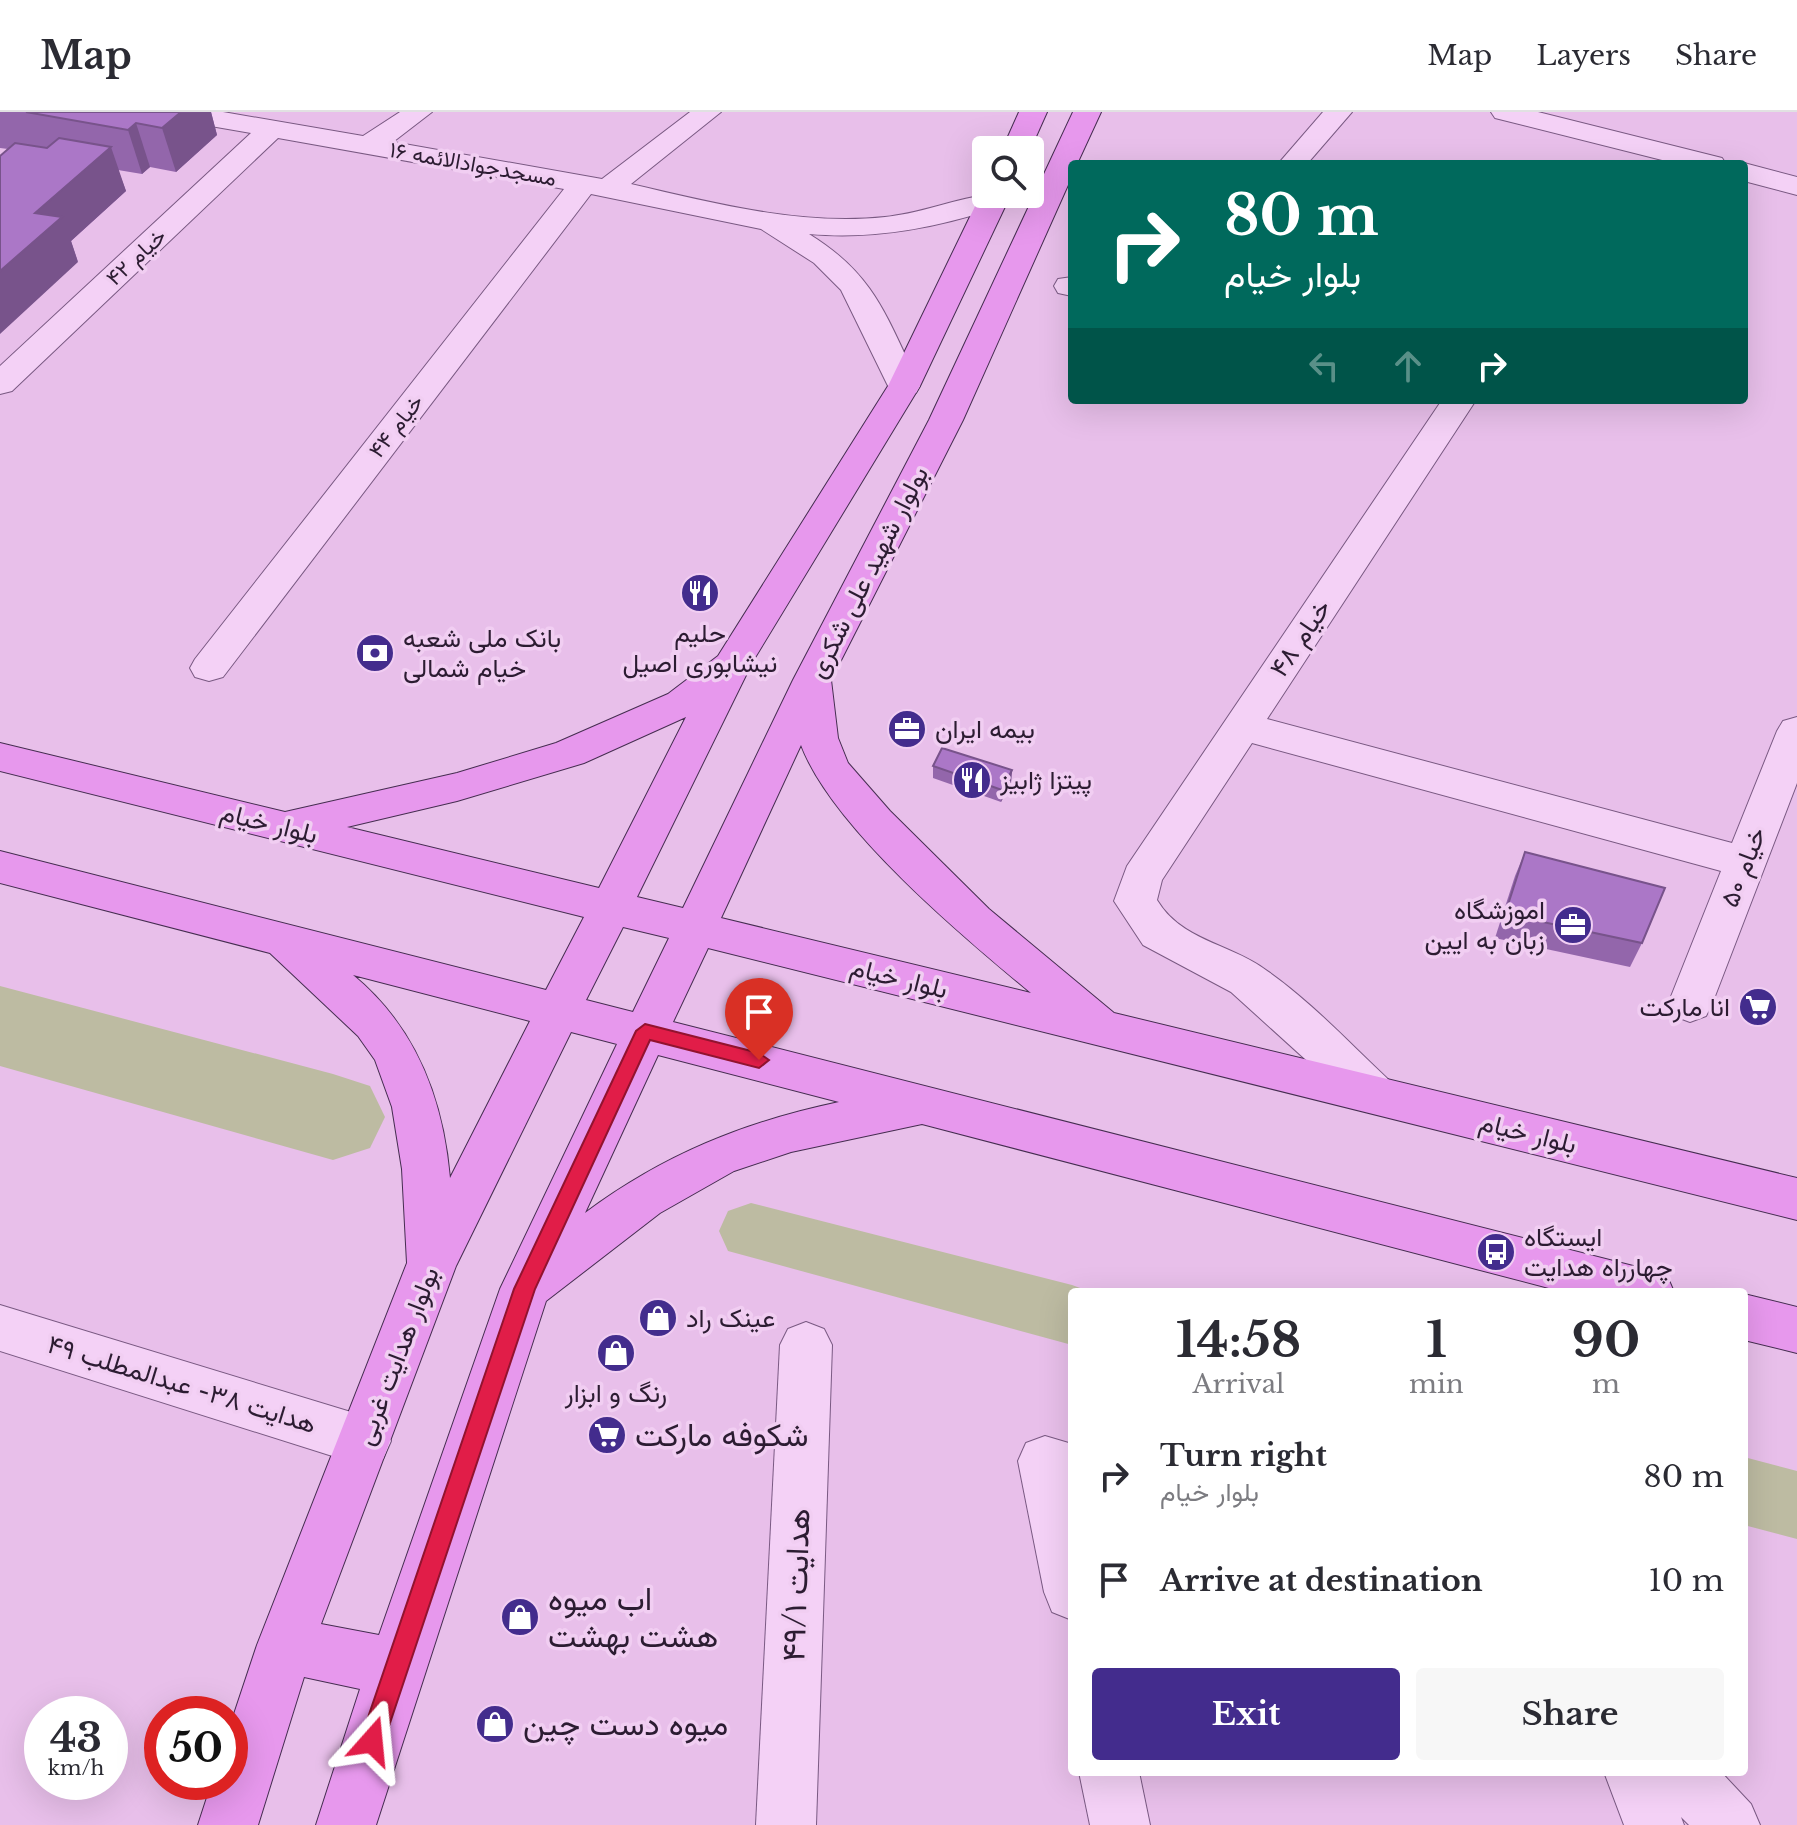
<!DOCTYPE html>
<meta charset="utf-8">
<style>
body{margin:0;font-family:"Libre Baskerville",Vazirmatn,serif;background:#f7f7f7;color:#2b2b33;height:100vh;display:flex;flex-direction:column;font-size:30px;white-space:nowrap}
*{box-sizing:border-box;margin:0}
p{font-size:26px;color:#7c7c81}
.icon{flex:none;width:44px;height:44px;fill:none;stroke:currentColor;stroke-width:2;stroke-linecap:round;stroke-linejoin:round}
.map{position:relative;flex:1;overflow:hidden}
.side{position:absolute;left:1068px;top:1176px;width:680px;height:488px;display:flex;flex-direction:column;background:#fff;border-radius:8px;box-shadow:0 8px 32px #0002}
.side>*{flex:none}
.hud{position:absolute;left:1068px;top:48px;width:680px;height:244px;border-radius:8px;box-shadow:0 8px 32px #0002;background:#00695c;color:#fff;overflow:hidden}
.buttons{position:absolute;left:972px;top:24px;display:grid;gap:16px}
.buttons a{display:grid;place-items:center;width:72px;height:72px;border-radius:8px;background:#fff;box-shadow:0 8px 32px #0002;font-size:40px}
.speed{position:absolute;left:24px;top:1584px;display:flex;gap:16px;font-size:40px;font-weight:700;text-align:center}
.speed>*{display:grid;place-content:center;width:104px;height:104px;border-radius:50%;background:#fff;box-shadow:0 8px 32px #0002;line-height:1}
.speed small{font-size:20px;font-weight:400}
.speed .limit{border:12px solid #d22;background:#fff;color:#111}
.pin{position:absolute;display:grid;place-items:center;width:68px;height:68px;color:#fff;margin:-82px -34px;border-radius:50% 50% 50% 0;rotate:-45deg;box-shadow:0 0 8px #0007}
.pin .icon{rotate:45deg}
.me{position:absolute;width:88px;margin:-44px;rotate:18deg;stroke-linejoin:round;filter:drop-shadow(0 0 6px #0008)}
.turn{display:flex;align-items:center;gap:28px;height:168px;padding:0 24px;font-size:36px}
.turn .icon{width:104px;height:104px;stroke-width:2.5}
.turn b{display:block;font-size:56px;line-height:68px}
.lanes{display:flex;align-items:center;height:76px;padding:0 24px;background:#0003;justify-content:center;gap:40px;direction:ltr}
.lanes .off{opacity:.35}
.eta{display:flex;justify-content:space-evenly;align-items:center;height:136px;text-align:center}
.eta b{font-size:48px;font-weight:700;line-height:56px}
.button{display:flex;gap:16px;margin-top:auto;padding:16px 24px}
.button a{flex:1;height:92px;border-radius:8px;background:#432c8d;color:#fff;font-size:32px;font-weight:700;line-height:92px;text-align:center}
.button a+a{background:#f7f7f7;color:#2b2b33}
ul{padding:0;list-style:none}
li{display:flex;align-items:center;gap:24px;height:104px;padding:0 24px}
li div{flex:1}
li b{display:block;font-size:30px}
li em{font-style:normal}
header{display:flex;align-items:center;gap:48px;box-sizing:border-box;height:112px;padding:0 40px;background:#fff;border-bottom:2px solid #e1e1e2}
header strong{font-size:38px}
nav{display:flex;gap:44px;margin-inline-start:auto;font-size:28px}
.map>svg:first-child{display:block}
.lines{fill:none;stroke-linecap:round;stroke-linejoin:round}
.canal{fill:#bdbba2;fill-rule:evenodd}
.river{fill:#bdbba2;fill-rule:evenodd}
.minor-casing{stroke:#795982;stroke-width:2}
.major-casing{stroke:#452d50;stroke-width:2}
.minor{fill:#f4d1f6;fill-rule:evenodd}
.major{fill:#e798ed;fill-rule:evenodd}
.wall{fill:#9366ab}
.shaded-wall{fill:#78538b}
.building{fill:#ab77c7;stroke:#78538b;stroke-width:2}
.route{fill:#e11d48;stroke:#92132f;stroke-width:2}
.labels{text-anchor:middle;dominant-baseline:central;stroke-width:7;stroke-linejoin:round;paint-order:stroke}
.far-street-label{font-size:22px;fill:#2c1c32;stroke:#f1cef2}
.street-label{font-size:26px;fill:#2c1c32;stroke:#f1cef2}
.poi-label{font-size:26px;fill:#2c1c32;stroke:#f1cef2;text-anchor:start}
.near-poi-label{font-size:32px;fill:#2c1c32;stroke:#f1cef2;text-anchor:start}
.near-street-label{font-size:32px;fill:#2c1c32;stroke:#f1cef2}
</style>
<header>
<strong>Map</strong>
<nav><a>Map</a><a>Layers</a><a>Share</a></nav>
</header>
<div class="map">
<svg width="1797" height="1713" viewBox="0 0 1797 1713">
<rect width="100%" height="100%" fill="#e8bfea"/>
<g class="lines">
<g class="canal">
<polygon points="751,1091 1072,1173 1091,1180 1072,1180 1072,1233 728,1139 719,1119 728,1099"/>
<polygon points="1744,1345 1797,1359 1797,1427 1744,1413"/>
</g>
<polygon class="river" points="0,874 333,962 370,974 385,1005 370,1036 333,1048 0,954"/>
<g class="minor-casing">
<g id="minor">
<path d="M162 0H223L363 24 400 0H432L393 30 602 67 690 0H721L631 72C713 91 800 114 885 105 926 101 965 82 1003 82L1008 88 1003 94C939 115 877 128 809 122 876 163 887 207 920 274L916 281 904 284 892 281 888 274 841 178 814 151 761 117 591 82 223 565 209 569 195 565 190 556 195 547 564 77 278 26 12 279 0 282V254L251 21 176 8 166 6Z"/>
<polygon points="1323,0 1352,0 1307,52 1278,52"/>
<polygon points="1491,0 1538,0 1722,46 1726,52 1678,52 1495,6"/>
<polygon points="1744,51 1797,65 1797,83 1744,69"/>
<polygon points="1072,165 1072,184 1058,181 1054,174 1058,167"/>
<path d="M1442 288H1476L1267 607 1732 731 1777 619 1783 609 1797 605V671L1712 892 1706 904 1690 910 1674 904 1668 892 1721 759 1252 631 1162 768 1157 788C1181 828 1227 831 1263 856 1310 888 1349 931 1391 970L1398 983 1391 996 1375 1002 1359 996 1231 880 1143 833 1114 789 1127 754Z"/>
<polygon points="0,1193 364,1304 383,1311 391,1329 383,1347 364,1354 0,1239"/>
<polygon points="806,1210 824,1217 832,1233 816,1713 756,1713 780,1233 788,1217"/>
<polygon points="1045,1324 1072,1332 1072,1508 1052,1500 1044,1480 1018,1349 1026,1331"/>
<polygon points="1079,1660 1139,1660 1150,1713 1090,1713"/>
<polygon points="1604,1660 1721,1660 1751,1692 1760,1713 1689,1713 1681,1705 1684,1713 1624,1713"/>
</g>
</g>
<g class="major-casing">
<g id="major">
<polygon points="1019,0 1047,0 1030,38 1002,38"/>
<path d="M1073 0H1101L1077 52H1072V64L963 308 831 568 838 626 848 651 890 699 989 797 1114 901 1797 1066V1108L708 836 673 910 1649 1158 1667 1164 1674 1180H1564L922 1012 791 1040 734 1059 660 1101 546 1189 376 1713H316L360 1577 304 1565 258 1713H198L212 1670H230V1614L257 1533 407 1151 402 1057 392 995 375 948 358 924 270 841 0 771V739L546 878 584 805 0 659V631L285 700 457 661 556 631 668 582 718 544 888 274 981 82 986 76V82H1011L920 274 753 549 637 785 683 796 793 568 929 308ZM686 605 599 776 347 715 457 689 584 651ZM801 633C832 715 962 824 1031 881L721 806ZM623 815 669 826 633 900 586 888ZM353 863 530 909 450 1066C443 986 416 915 353 863ZM571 920 617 932 500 1177 379 1523 321 1512 456 1154ZM658 943 839 990C744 1010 663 1043 585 1101Z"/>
<polygon points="1744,1182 1797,1195 1797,1241 1744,1228"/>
</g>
</g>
<use href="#minor" class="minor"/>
<use href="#major" class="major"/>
</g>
<g class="wall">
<polygon points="0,0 211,0 217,23 176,60 150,55 142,62 118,58 126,79 71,129 78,150 8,37 0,36"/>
<polygon points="933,654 1012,658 1011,670 1001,690 933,666"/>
<polygon points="1525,740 1642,831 1630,855 1495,826 1515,764"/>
</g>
<g class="shaded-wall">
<polygon points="181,0 211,0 217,23 176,60 162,16"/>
<polygon points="136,11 150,55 142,62 128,18"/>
<polygon points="111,35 126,79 71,129 78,150 0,222 0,159 35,101"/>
<polygon points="1012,658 1011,670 1001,690 1002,678"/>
</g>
<g class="building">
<polygon points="26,0 181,0 162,16 136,11 128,18"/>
<polygon points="59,26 111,35 35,101 62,105 0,159 0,44 15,31 47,36"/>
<polygon points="942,636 1012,658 1002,678 933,654"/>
<polygon points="1525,740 1665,776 1642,831 1505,802"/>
</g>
<polygon class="route" points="645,912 759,941 769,948 759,956 650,928 535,1177 384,1629 381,1638 372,1641 364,1638 360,1629 514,1177 636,919"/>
<defs>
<g id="restaurant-disc" transform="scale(2)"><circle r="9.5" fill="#432c8d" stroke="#f1cef2"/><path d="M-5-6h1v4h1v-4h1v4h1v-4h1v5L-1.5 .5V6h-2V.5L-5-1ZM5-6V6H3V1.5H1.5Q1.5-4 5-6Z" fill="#fff"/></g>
<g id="bank-disc" transform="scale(2)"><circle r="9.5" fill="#432c8d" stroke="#f1cef2"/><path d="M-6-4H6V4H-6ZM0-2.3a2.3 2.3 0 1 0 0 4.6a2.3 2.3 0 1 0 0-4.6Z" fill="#fff"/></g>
<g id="office-disc" transform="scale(2)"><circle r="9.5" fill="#432c8d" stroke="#f1cef2"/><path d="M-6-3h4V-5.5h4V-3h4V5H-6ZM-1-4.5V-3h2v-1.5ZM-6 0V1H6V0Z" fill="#fff"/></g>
<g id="supermarket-disc" transform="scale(2)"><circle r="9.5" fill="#432c8d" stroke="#f1cef2"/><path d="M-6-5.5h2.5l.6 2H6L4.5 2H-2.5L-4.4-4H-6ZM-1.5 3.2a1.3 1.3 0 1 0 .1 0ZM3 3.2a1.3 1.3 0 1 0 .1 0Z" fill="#fff"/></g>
<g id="bus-disc" transform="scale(2)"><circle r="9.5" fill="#432c8d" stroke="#f1cef2"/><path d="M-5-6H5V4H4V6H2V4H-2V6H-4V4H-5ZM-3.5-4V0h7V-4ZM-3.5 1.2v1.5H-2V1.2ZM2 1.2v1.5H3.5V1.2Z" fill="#fff"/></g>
<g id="shop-disc" transform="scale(2)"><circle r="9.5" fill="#432c8d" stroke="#f1cef2"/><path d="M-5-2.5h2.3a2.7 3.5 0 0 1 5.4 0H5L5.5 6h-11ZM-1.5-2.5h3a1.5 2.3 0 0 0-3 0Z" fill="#fff"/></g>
</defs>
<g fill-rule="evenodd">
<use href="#restaurant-disc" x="700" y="481"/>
<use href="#bank-disc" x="375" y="541"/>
<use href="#office-disc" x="907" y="617"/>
<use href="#restaurant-disc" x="972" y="668"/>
<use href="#office-disc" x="1573" y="813"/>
<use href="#supermarket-disc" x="1758" y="895"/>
<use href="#bus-disc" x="1496" y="1140"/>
<use href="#shop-disc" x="658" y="1206"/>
<use href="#shop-disc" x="616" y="1241"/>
<use href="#supermarket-disc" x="607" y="1323"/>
<use href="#shop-disc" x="520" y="1505"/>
<use href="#shop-disc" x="495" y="1612"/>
</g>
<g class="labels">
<g class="far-street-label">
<text transform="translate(473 52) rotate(10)">مسجدجوادالائمه ۱۶</text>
<text transform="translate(136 145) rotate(-43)">خیام ۴۲</text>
<text transform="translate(396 314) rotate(-52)">خیام ۴۴</text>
</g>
<g class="street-label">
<text transform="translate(868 460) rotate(-63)">بولوار شهید علی شکری</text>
<text transform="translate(1300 526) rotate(-56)">خیام ۴۸</text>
<text transform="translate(269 711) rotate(14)">بلوار خیام</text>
<text transform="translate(1743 755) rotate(-69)">خیام ۵۰</text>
<text transform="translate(899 866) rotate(14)">بلوار خیام</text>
<text transform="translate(1528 1021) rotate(14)">بلوار خیام</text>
<text transform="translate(397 1244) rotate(-69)">بولوار هدایت غربی</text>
<text transform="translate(182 1272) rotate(17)">هدایت ۳۸- عبدالمطلب ۴۹</text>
</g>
<g class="poi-label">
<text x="700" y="521" text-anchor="middle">حلیم<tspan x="700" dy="30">نیشابوری اصیل</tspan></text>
<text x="403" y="526">بانک ملی شعبه<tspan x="403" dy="30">خیام شمالی</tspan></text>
<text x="935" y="617">بیمه ایران</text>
<text x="1000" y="668">پیتزا ژابیز</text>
<text x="1545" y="798" text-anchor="end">اموزشگاه<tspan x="1545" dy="30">زبان به ایین</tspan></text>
<text x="1730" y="895" text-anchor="end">انا مارکت</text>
<text x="1524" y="1125">ایستگاه<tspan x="1524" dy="30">چهارراه هدایت</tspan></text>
<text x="686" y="1206">عینک راد</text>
<text x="616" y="1281" text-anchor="middle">رنگ و ابزار</text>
</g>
<g class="near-poi-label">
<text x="635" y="1323">شکوفه مارکت</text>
<text x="548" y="1487">اب میوه<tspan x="548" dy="37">هشت بهشت</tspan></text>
<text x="523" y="1612">میوه دست چین</text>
</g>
<g class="near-street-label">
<text transform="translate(796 1473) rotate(-88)">هدایت ۴۹/۱</text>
</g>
</g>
</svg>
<div class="buttons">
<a><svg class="icon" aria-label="search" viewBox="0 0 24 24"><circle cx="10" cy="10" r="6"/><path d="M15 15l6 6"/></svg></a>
</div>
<div class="speed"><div>43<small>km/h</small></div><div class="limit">50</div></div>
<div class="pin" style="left:759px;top:948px;background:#d93025"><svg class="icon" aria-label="arrive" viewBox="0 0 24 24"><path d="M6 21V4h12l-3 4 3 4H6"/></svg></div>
<svg class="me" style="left:372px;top:1629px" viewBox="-20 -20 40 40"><path d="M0-17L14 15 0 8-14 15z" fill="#e11d48" stroke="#fff" stroke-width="4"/></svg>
<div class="hud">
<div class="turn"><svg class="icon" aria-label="right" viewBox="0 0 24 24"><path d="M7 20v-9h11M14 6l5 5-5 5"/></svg><div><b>80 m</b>بلوار خیام</div></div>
<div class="lanes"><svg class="icon off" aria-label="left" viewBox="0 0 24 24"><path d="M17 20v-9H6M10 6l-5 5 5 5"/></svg><svg class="icon off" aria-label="ahead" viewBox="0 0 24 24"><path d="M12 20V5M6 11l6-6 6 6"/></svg><svg class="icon" aria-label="right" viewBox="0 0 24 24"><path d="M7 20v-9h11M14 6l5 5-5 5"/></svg></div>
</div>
<section class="side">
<div class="eta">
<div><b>14:58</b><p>Arrival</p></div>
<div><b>1</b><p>min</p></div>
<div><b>90</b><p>m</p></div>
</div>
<ul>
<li><svg class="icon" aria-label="right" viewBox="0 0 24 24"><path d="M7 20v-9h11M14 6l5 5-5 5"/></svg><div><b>Turn right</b><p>بلوار خیام</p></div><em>80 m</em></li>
<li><svg class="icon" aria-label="arrive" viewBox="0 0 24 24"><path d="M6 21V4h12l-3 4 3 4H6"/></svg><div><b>Arrive at destination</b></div><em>10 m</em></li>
</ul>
<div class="button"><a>Exit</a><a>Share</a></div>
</section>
</div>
